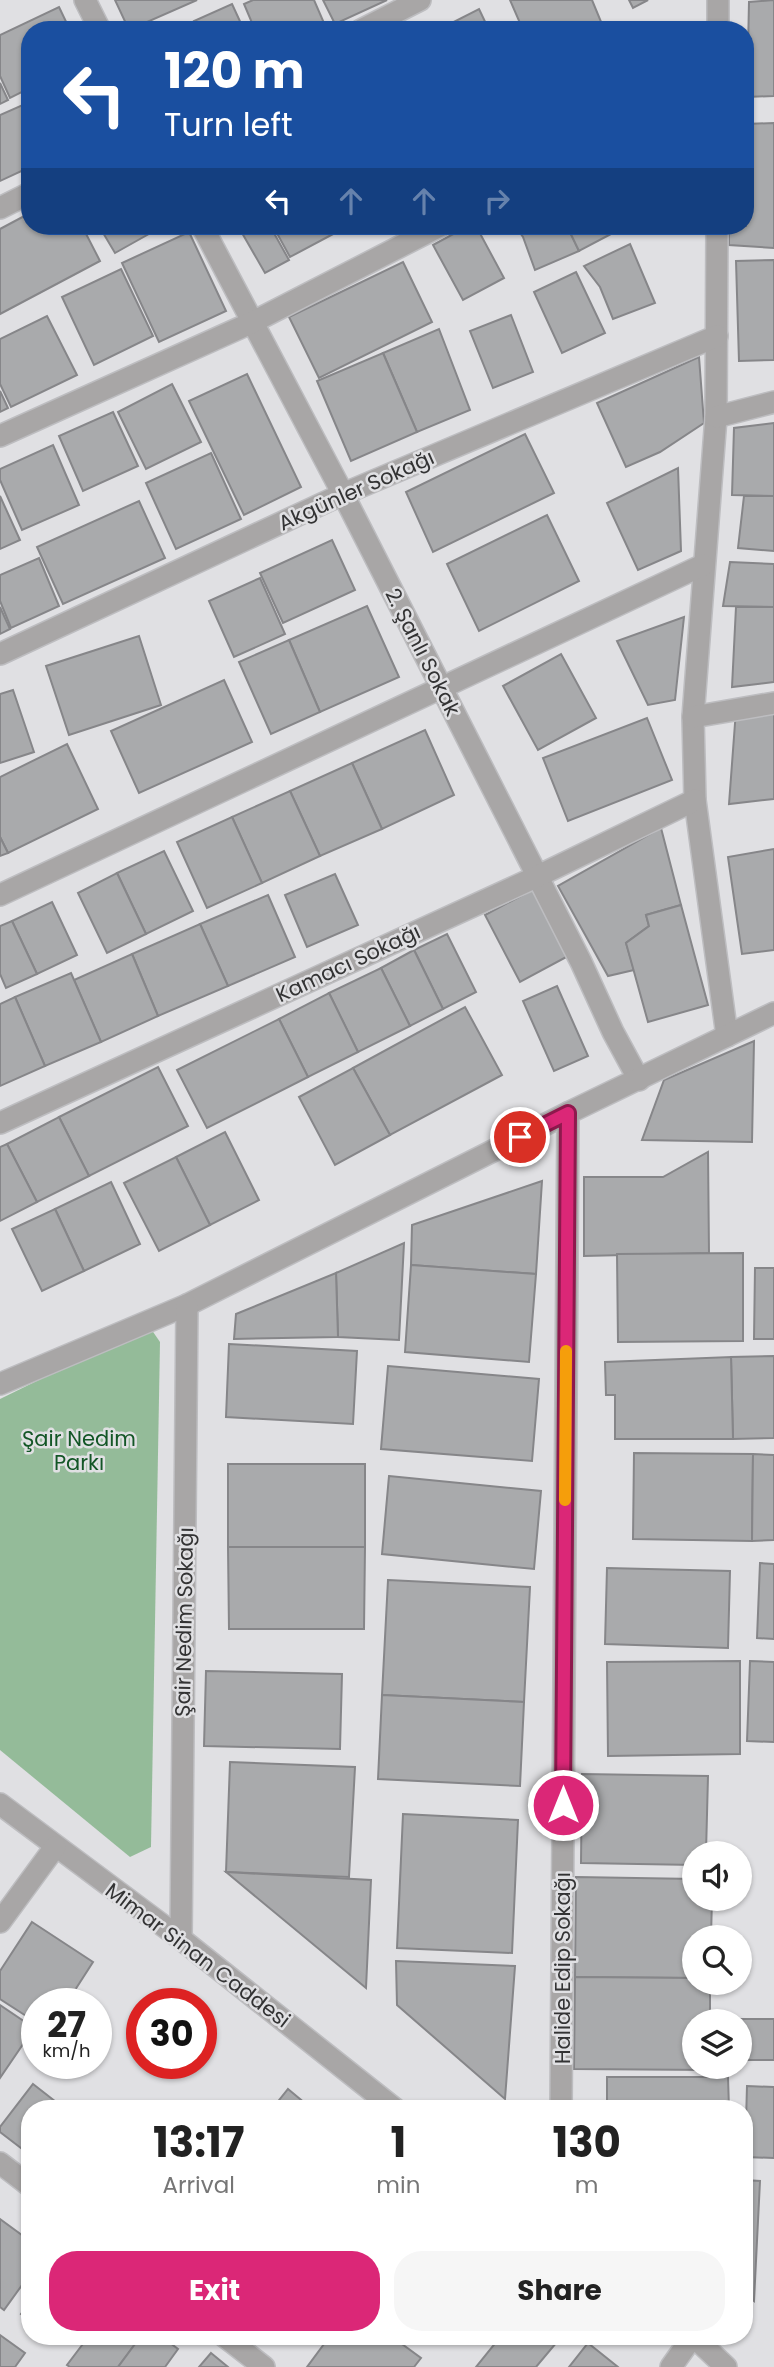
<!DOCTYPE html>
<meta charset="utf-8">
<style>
body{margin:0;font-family:Poppins,sans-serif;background:#f6f6f6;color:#222;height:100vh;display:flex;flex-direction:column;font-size:26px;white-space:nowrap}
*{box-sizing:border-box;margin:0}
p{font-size:23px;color:#767676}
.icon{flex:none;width:38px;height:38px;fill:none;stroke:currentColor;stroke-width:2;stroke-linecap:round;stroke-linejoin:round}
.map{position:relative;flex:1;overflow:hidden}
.sheet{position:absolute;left:21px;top:2100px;width:732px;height:245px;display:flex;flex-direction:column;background:#fff;border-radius:28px;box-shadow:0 2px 5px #0004}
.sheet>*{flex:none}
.banner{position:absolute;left:21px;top:21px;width:733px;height:214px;border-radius:28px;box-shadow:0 2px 5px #0004;background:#1a4fa0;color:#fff;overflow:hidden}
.buttons{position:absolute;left:682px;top:1841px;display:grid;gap:14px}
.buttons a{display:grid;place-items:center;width:70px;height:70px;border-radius:50%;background:#fff;box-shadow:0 2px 5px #0004;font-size:35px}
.speed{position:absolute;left:21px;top:1988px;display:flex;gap:14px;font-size:35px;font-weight:700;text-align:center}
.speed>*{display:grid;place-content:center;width:91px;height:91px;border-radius:50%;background:#fff;box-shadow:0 2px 5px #0004;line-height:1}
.speed small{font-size:18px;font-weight:400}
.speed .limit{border:10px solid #d22;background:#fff;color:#111}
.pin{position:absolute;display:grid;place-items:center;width:60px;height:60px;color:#fff;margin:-30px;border:4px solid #fff;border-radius:50%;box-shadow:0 2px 7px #0007}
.me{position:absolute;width:77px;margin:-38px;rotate:0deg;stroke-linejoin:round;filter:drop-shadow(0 0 5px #0008)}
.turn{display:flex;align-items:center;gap:24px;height:147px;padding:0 28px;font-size:32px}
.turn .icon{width:91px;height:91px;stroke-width:2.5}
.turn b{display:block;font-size:49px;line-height:60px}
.lanes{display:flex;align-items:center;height:66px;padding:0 28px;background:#0003;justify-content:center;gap:35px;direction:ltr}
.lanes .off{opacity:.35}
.eta{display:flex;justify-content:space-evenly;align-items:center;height:119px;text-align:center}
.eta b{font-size:42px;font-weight:700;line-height:49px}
.cta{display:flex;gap:14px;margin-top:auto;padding:14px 28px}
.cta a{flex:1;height:80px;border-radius:28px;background:#db2777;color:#fff;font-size:28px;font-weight:700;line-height:80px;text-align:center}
.cta a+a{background:#f6f6f6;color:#222}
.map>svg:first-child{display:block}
.green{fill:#94bb99}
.building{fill:#a9aaac;stroke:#868689;stroke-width:2}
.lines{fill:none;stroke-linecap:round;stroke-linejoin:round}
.minor-casing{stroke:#bdbdc0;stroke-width:24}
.minor{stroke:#a8a6a6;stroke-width:21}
.route-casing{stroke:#8e194d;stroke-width:18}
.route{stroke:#db2777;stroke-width:12}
.slow{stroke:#f59e0b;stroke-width:12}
.labels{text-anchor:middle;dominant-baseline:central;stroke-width:5;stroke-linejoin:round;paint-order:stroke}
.street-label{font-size:21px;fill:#333334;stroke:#e0e0e3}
.park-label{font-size:21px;fill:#135626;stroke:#e0e0e3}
</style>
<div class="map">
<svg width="774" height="2367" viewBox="0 0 774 2367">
<rect width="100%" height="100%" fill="#e0e0e3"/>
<polygon class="green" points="149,1326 160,1342 151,1847 130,1857 0,1750 0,1399"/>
<g class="building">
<polygon points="115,0 197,0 129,30"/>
<polygon points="253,0 314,0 327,30 255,30 244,4"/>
<polygon points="323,0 387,0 335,24"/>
<polygon points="510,0 592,0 604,29 523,30"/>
<polygon points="629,0 648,0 633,8"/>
<polygon points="774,0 774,96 747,97 749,2"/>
<polygon points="232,4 244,30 198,30 194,21"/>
<polygon points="59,7 70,30 30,30 30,88 10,98 0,76 0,35"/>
<polygon points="479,9 489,30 438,30"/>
<polygon points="0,83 8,100 0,104"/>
<polygon points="25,104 30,113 30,167 0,181 0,115"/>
<polygon points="774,123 774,248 729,245 729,226 746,226 746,124"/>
<polygon points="30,213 30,226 82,226 100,261 0,314 0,229"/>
<polygon points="99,226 163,226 115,253"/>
<polygon points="238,226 270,226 289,260 265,273"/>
<polygon points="273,226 331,226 335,233 290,257"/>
<polygon points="468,226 476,226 504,278 463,300 433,245"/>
<polygon points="515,226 567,226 579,251 535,270 523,237"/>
<polygon points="567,226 607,226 611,234 579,251"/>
<polygon points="189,232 226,311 159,342 122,263"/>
<polygon points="630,244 655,303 613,319 600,287 584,266"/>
<polygon points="774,260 774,360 739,361 736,261"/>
<polygon points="403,262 432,322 319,378 289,317"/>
<polygon points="121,269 153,336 94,365 62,297"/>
<polygon points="576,272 605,333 562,353 534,292"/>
<polygon points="511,315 533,372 493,388 470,331"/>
<polygon points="47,316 77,375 11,407 0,384 0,339"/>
<polygon points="439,329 470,410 417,432 383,353"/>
<polygon points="383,353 417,432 351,461 317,381"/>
<polygon points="699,357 704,423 660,452 626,467 597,403"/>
<polygon points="247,374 301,487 244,515 189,401"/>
<polygon points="172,384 201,442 146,469 118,412"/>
<polygon points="0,391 8,408 0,412"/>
<polygon points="113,412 138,466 83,491 59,436"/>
<polygon points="774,423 774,496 732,495 734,428"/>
<polygon points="525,434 554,493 433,552 406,492"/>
<polygon points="53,445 79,505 22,530 0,480 0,469"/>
<polygon points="211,453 241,519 176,549 146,483"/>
<polygon points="678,468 681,551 638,570 607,503"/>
<polygon points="0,496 20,540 0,549"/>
<polygon points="744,496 774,496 774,551 738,548"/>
<polygon points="139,501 165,558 63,604 37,547"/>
<polygon points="547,515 579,581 479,631 447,564"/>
<polygon points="332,540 355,590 283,623 260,573"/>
<polygon points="39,558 59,606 11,628 0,601 0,575"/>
<polygon points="730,562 774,564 774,607 723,606"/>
<polygon points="260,578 285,634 234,657 209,601"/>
<polygon points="367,606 399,677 320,712 289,640"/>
<polygon points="0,607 10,629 0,634"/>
<polygon points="736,607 774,607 774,682 732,687"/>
<polygon points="684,617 675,700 648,705 617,641"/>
<polygon points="139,636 161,705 69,735 46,666"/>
<polygon points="289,640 320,712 271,734 239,662"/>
<polygon points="561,654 596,718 538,750 503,686"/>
<polygon points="224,680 252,742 139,793 111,731"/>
<polygon points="13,690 34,752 0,763 0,694"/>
<polygon points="774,703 774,799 729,804 736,710"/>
<polygon points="647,718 672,780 568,821 543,758"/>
<polygon points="425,730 454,795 382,829 352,763"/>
<polygon points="67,744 98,809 8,853 0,837 0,777"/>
<polygon points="352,763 382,829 320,856 290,791"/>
<polygon points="290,791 320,856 262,883 232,817"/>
<polygon points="232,817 262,883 207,908 177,842"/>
<polygon points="661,828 681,905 646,915 649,926 626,943 634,970 608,976 558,886"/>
<polygon points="0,837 8,853 0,856"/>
<polygon points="774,849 774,950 742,954 728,857"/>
<polygon points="164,851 193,911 146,934 117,873"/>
<polygon points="117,873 146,934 107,953 78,893"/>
<polygon points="335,874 358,925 307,947 285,895"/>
<polygon points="534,889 570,955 520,982 485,915"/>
<polygon points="268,895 295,957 228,986 200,924"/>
<polygon points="52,902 77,955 37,974 12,921"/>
<polygon points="681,905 708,1005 648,1022 626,943 649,926 646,915"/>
<polygon points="12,921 37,974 6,988 0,974 0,926"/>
<polygon points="200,924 228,986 158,1016 132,954"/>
<polygon points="447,934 476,992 443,1009 414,950"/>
<polygon points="414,950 443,1009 410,1026 381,968"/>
<polygon points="132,954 158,1016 101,1042 74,980"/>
<polygon points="381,968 410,1026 358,1052 329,993"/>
<polygon points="71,973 101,1042 45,1066 15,997"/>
<polygon points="557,986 588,1056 554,1071 523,1001"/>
<polygon points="329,993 358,1052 308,1077 279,1019"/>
<polygon points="15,997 45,1066 0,1086 0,1004"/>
<polygon points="465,1007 502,1075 390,1135 353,1068"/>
<polygon points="279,1019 308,1077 207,1128 177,1070"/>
<polygon points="754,1041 752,1142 642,1140 664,1080"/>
<polygon points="158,1067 188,1126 89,1176 59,1117"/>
<polygon points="353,1068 390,1135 335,1165 299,1097"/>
<polygon points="59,1117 89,1176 37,1202 7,1144"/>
<polygon points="225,1132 259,1200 210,1225 176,1157"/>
<polygon points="7,1144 37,1202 0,1221 0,1147"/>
<polygon points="708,1152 709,1253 584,1256 584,1177 663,1177"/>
<polygon points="176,1157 210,1225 159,1251 124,1183"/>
<polygon points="542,1181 536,1274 411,1265 412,1225"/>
<polygon points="111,1182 140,1244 84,1271 55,1209"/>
<polygon points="55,1209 84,1271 42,1291 12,1229"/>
<polygon points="404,1243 399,1340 338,1337 336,1273"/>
<polygon points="743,1253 743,1341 618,1342 617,1254"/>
<polygon points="411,1265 536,1274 529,1362 405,1352"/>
<polygon points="755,1268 774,1268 774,1339 754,1339"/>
<polygon points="336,1273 338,1337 234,1339 236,1314"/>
<polygon points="229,1344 357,1351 353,1424 226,1417"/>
<polygon points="774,1356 774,1438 733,1439 731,1357"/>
<polygon points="731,1357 733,1439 615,1439 615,1395 606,1395 605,1362"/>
<polygon points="388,1366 539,1379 532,1461 381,1449"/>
<polygon points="634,1453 753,1454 752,1541 633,1539"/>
<polygon points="753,1454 774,1455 774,1540 752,1541"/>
<rect x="228" y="1464" width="137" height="83"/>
<polygon points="389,1476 541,1491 534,1569 382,1554"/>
<polygon points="228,1547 365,1547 364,1629 229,1629"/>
<polygon points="760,1563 774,1564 774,1639 757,1638"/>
<polygon points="607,1568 730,1571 728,1648 605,1644"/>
<polygon points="388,1580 530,1587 524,1702 382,1695"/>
<polygon points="740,1661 740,1754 608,1756 607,1662"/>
<polygon points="750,1661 774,1662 774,1742 747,1741"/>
<polygon points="206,1671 342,1674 340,1749 204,1746"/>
<polygon points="382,1695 524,1702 520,1786 378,1779"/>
<polygon points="230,1762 355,1767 349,1877 226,1872"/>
<polygon points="582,1774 708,1776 706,1853 695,1853 695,1865 581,1863"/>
<polygon points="403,1814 518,1820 512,1953 397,1948"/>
<polygon points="226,1872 371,1880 366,1988"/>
<polygon points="576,1877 695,1879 695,1899 712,1899 711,1937 695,1937 695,1978 575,1977"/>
<polygon points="32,1922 93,1962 66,2004 37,2004 37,2023 0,1999 0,1971"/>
<polygon points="396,1961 515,1966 505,2099 397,2005"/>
<polygon points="575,1977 695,1978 695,1983 710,1983 710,2021 695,2021 695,2067 710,2067 710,2070 574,2069"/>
<polygon points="0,2005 34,2028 0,2078"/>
<polygon points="737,2019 774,2019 774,2060 740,2060 740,2021 737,2021"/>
<polygon points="607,2077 728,2077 729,2109 607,2109"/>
<polygon points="33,2084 65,2109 30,2109 30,2155 0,2132 0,2127"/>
<polygon points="747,2086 774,2087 774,2158 745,2157"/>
<polygon points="288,2089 312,2109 272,2109"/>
<polygon points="744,2180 760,2181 754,2301 744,2293"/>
<polygon points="0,2219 30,2241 30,2274 4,2310 0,2307"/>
<polygon points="30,2302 30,2320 21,2314"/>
<polygon points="0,2335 25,2353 15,2367 0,2367"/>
<polygon points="89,2336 141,2336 118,2367 70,2367 67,2365"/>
<polygon points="141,2336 161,2336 178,2349 165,2367 118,2367"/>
<polygon points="330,2336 391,2336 421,2358 414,2367 307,2367"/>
<polygon points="501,2336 562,2336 536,2367 476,2367"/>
<polygon points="588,2343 618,2367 569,2367"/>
<polygon points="211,2353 228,2367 199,2367"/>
</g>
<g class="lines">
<g class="minor-casing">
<g id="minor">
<polyline points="85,0 100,30"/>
<polyline points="361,30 420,0"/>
<polyline points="718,30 718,0"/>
<polyline points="0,208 30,193"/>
<polyline points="202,226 343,494 581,962 613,1032 639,1080"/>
<polyline points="717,226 716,417 693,717 695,800 727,1036"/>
<polyline points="716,417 774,402"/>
<polyline points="0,436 253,322 440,226"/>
<polyline points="0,654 343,494 717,336"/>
<polyline points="693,717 774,703"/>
<polyline points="0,895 703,565"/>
<polyline points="0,1123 536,877 695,800"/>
<polyline points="0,1384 187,1305 568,1113 774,1013"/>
<polyline points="0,1804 181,1939 395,2109"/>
<polyline points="0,1922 55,1847"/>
<polyline points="181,1939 187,1305"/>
<polyline points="561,2109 568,1113"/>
<polyline points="0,2163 30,2186"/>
<polyline points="224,2336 264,2367"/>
<polyline points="671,2367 693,2336 726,2367"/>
</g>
</g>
<use href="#minor" class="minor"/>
</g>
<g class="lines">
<g class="route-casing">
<polyline id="route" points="520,1137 568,1113 563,1805"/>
</g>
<use href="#route" class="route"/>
<polyline class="slow" points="565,1500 566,1351"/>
</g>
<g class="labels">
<g class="street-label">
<text transform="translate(356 490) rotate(-24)">Akgünler Sokağı</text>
<text transform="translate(423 652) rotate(63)">2. Şanlı Sokak</text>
<text transform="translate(348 963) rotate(-25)">Kamacı Sokağı</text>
<text transform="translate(184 1622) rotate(-89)">Şair Nedim Sokağı</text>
<text transform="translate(198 1955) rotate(37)">Mimar Sinan Caddesi</text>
<text transform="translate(562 1968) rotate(-90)">Halide Edip Sokağı</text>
</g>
<g class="park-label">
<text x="79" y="1438">Şair Nedim<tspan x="79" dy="24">Parkı</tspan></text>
</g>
</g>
</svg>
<div class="buttons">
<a><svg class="icon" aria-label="sound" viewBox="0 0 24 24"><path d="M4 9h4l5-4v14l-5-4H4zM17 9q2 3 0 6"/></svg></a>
<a><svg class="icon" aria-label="search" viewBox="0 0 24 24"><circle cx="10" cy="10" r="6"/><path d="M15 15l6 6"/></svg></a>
<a><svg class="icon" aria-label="layers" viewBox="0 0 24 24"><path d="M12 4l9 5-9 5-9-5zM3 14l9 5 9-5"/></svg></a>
</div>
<div class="speed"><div>27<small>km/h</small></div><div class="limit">30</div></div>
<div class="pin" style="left:520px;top:1137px;background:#d93025"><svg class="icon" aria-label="arrive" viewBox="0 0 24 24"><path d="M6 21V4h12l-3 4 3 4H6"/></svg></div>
<svg class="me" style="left:563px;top:1805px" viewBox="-20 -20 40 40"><circle r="17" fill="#db2777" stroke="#fff" stroke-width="3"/><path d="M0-11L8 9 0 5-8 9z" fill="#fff"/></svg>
<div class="banner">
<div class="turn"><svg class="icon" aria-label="left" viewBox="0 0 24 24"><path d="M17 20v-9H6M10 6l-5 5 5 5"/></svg><div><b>120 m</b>Turn left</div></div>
<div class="lanes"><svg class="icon" aria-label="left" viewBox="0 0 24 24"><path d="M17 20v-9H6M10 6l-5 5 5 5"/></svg><svg class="icon off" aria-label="ahead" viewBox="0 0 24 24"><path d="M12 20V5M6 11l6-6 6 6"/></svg><svg class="icon off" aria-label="ahead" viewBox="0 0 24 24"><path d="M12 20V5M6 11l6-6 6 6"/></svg><svg class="icon off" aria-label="right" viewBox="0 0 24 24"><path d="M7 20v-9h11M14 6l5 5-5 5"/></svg></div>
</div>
<section class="sheet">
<div class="eta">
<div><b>13:17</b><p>Arrival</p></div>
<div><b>1</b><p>min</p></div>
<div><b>130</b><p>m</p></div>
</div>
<div class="cta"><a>Exit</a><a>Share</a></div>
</section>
</div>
